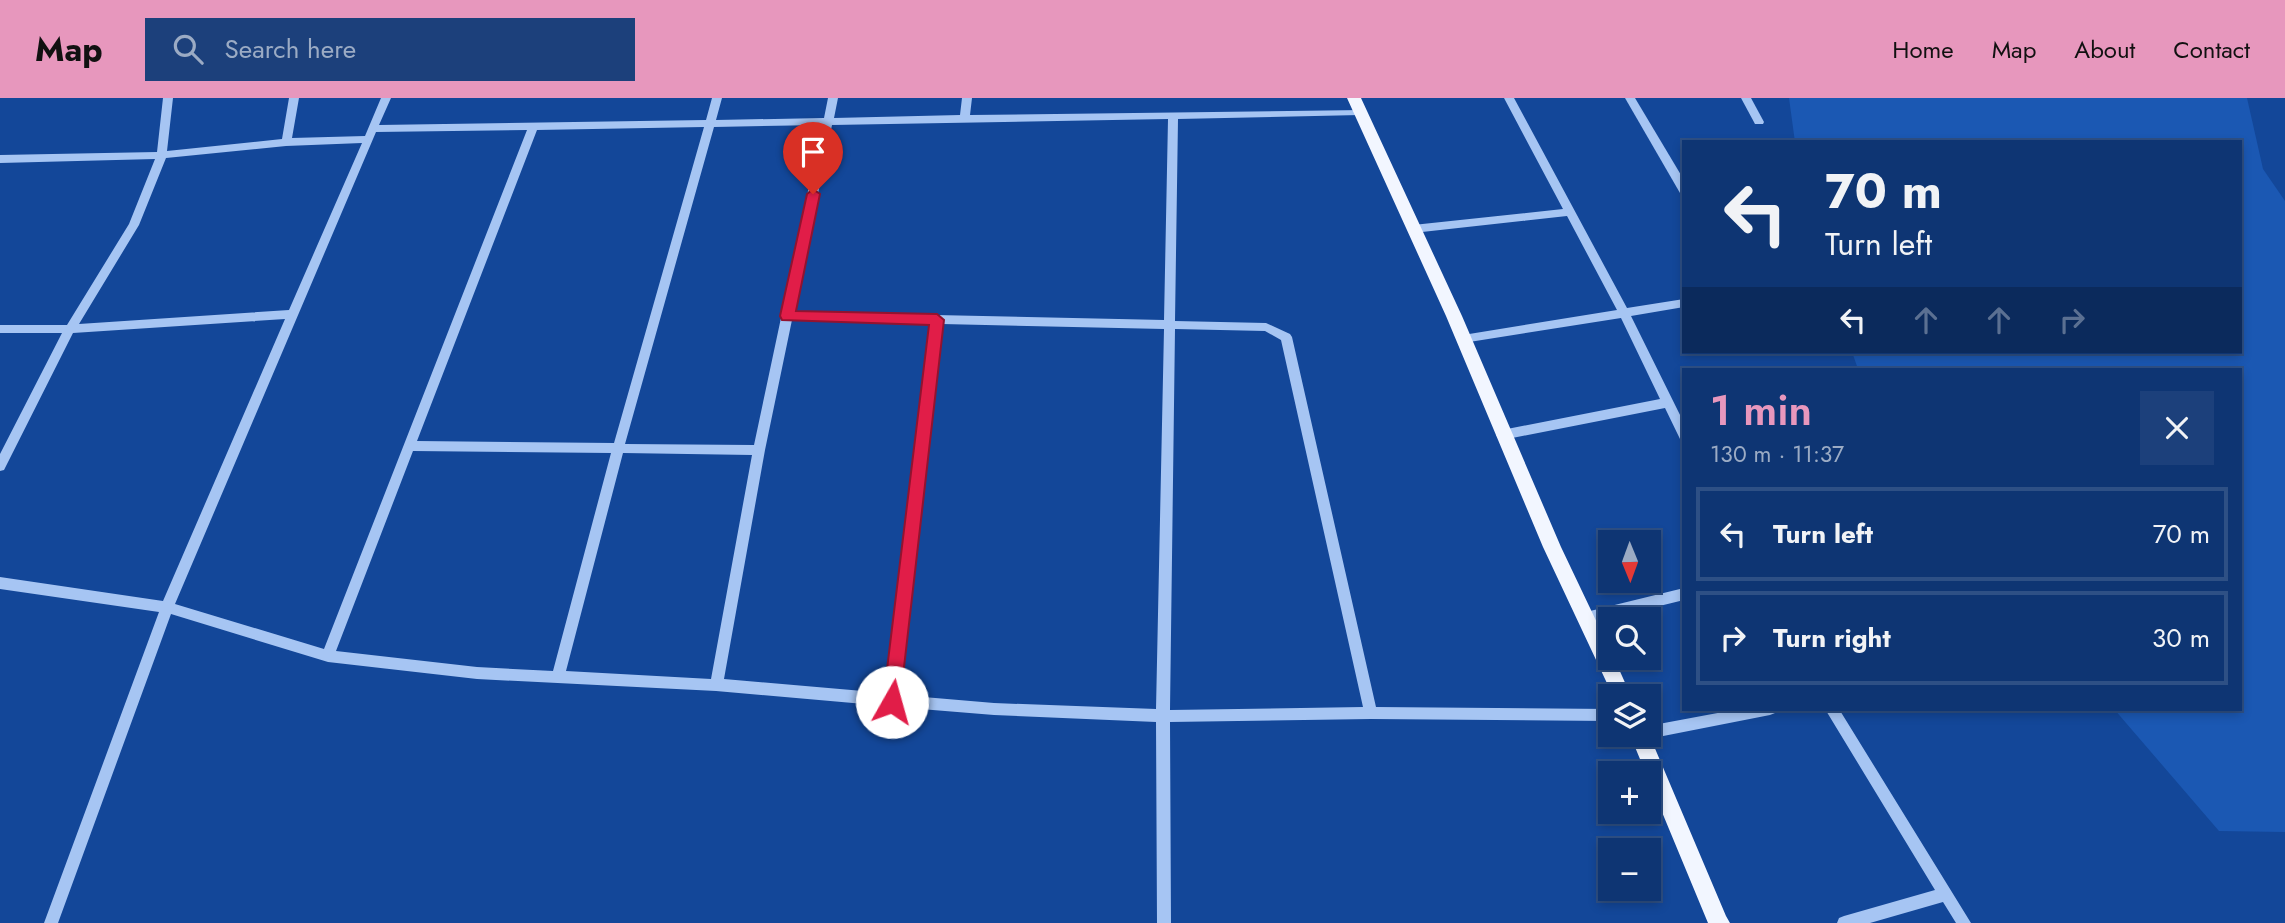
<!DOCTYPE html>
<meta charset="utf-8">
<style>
body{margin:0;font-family:Jost,sans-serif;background:#1c407b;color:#f1f3f6;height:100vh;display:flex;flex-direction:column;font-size:26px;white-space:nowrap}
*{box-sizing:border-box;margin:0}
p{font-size:23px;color:#9babc4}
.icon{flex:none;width:38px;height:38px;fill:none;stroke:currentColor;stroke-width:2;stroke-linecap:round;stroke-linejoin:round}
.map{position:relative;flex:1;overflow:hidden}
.details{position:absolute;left:1682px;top:270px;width:560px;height:343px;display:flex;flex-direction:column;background:#0e3573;border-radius:0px;box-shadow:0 4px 10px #0003,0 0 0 2px #2e5085}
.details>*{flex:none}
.guide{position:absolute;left:1682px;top:42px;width:560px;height:214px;border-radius:0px;box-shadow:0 4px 10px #0003,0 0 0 2px #2e5085;background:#0e3573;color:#f1f3f6;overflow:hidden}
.needle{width:46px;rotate:179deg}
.fabs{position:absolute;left:1598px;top:432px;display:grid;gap:14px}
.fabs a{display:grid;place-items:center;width:63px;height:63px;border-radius:0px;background:#0e3573;box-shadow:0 4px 10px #0003,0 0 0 2px #2e5085;font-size:35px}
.pin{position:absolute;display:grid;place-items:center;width:60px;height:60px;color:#fff;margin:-72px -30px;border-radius:50% 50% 50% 0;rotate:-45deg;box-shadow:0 0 7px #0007}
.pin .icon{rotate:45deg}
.me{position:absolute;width:77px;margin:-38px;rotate:7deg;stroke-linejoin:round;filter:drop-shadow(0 0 5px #0008)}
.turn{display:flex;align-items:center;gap:24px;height:147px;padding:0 28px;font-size:32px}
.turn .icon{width:91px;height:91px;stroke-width:2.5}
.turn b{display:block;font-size:49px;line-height:60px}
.lanes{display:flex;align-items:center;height:66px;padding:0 28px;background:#0003;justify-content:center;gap:35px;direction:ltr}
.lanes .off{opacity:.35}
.round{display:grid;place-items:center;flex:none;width:74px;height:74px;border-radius:0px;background:#1c407b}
.overview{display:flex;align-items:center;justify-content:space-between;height:119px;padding:0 28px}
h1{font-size:42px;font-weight:600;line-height:52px;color:#e797bd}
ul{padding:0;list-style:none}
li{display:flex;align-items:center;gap:21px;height:94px;margin:0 14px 10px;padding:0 14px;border:4px solid #2e5085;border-radius:0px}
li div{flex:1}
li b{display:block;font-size:26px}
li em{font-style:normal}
header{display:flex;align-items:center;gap:42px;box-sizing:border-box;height:98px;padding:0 35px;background:#e797bd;color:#111}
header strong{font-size:33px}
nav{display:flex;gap:38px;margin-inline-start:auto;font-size:24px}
.search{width:490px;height:63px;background:#1c407b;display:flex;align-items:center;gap:18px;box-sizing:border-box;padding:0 24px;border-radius:0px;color:#9babc4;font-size:26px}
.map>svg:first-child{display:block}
.green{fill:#1b58b3}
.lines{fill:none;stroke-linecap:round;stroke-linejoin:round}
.minor{fill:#a6c5f3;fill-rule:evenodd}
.major{fill:#f2f6ff;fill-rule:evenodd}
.route{fill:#e11d48;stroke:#92132f;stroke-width:2}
</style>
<header>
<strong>Map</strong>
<div class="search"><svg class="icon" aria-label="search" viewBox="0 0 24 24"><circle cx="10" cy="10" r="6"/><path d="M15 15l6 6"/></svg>Search here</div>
<nav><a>Home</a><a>Map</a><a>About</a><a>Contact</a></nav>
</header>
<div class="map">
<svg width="2285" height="825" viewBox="0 0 2285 825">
<rect width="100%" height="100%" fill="#134799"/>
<polygon class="green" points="1789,0 2247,0 2263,71 2285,103 2285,734 2219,733 2114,611 2240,611 2240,271 1858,271 1852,254 2240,254 2240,44 1795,44"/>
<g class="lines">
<g class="minor">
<path d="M163 0H173L167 53 282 41 289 0H299L292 40 365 38 381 0H391L379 27 706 22 712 0H722L716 22 824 20 828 0H838L834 20 960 17 962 0H972L970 17 1363 12V16L1360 17 1178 21 1175 223 1266 225 1290 236 1292 239 1376 609 1610 611V623L1371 621 1170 624 1171 825H1157L1156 624 994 617 896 609 892 610 887 608 716 593 477 581 328 564 171 516 58 825H44L159 514 0 491V479L163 503 285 221 73 235 4 372 0 373V356L62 235H0V227H67L129 126 155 61 0 65V57L157 54ZM1168 21 1164 222 794 214 832 27ZM822 27 754 347 625 346 714 29ZM704 29 614 345 417 343 537 32ZM527 32 324 551 175 506 376 34ZM362 45 289 212 79 226 139 127 166 60 286 48ZM792 222 931 226 886 595 724 581 765 352ZM942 226 1164 231 1156 611 994 605 900 597ZM1175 231 1265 233 1281 242 1363 609 1170 612ZM413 353 611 355 553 573 477 569 336 553ZM623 355 752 357 711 581 566 573Z"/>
<polygon points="1504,0 1514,0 1627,210 1684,201 1684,209 1631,218 1684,325 1684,343 1680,341 1665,310 1502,342 1498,340 1496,337 1498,334 1502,332 1660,301 1621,220 1463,245 1457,241 1463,237 1617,212 1567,118 1413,135 1408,131 1413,127 1563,111"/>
<polygon points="1625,0 1635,0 1684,82 1684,96 1680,95"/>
<polygon points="1741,0 1751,0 1764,24 1763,26 1755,26"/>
<polygon points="1684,490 1684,502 1586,526 1581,524 1580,520 1581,516 1586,514"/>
<polygon points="1739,611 1777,611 1775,615 1770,617 1648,641 1642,637 1648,637 1648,628"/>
<polygon points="1825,611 1839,611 1971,825 1956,825 1943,804 1870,825 1837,825 1839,820 1844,818 1935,792"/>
</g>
<g class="major">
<polygon points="1347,0 1361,0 1462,218 1561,449 1610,552 1610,560 1614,560 1631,598 1613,598 1543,449 1446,218"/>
<polygon points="1648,634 1726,818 1730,825 1708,825 1630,637 1648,637"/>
</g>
</g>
<polygon class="route" points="813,91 820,96 796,213 937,216 944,222 900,604 898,610 892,612 885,610 883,604 929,227 782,222 780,218 807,96"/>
</svg>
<div class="fabs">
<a><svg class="needle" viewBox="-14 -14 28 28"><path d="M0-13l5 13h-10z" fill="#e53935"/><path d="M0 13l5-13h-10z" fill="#9babc4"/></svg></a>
<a><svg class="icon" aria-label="search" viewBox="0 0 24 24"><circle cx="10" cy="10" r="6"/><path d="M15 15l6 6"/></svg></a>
<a><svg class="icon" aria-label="layers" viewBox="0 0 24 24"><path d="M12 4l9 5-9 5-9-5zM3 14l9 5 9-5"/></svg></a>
<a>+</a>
<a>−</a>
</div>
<div class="pin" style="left:813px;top:96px;background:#d93025"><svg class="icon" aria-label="arrive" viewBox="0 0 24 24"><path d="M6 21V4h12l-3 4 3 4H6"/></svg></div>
<svg class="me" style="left:892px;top:604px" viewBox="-20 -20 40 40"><circle r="19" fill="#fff"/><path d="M0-13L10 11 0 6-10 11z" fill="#e11d48"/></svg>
<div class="guide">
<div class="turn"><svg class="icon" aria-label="left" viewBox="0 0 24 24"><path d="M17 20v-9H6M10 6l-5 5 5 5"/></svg><div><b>70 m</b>Turn left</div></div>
<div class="lanes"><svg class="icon" aria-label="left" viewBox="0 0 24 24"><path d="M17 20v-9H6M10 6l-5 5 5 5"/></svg><svg class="icon off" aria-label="ahead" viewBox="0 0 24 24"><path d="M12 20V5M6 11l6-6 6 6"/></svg><svg class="icon off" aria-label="ahead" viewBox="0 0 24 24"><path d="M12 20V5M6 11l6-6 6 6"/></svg><svg class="icon off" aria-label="right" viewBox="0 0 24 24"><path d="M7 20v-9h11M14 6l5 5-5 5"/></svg></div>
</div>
<section class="details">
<div class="overview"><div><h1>1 min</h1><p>130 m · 11:37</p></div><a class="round"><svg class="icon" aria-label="close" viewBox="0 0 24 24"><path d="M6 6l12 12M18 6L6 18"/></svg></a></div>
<ul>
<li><svg class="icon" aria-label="left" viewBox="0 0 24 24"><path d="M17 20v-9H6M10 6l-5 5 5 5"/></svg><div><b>Turn left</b></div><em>70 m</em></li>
<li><svg class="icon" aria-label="right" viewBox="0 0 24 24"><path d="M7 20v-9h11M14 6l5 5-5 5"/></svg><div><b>Turn right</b></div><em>30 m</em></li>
</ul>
</section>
</div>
